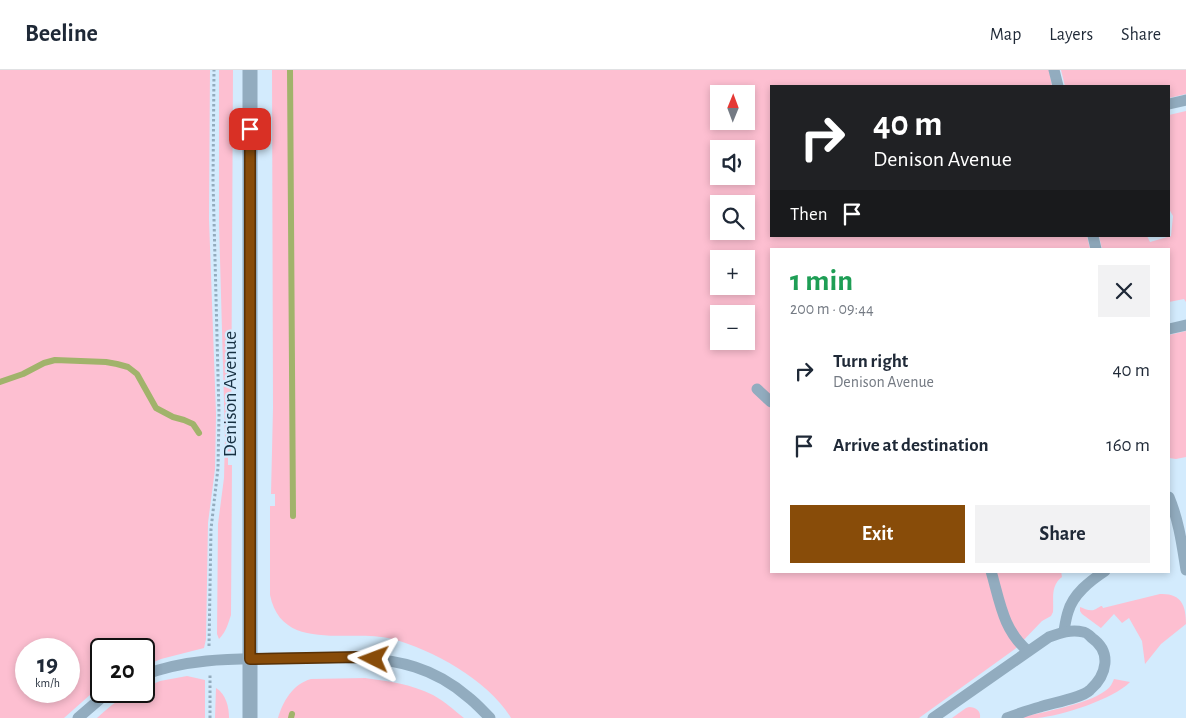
<!DOCTYPE html>
<meta charset="utf-8">
<style>
body{margin:0;font-family:"Alegreya Sans",sans-serif;background:#f2f2f3;color:#1f2937;height:100vh;display:flex;flex-direction:column;font-size:19px;white-space:nowrap}
*{box-sizing:border-box;margin:0}
p{font-size:16px;color:#747a83}
.icon{flex:none;width:28px;height:28px;fill:none;stroke:currentColor;stroke-width:2;stroke-linecap:round;stroke-linejoin:round}
.map{position:relative;flex:1;overflow:hidden}
.sheet{position:absolute;left:770px;top:178px;width:400px;height:325px;display:flex;flex-direction:column;background:#fff;border-radius:0px;box-shadow:0 2px 8px #0003}
.sheet>*{flex:none}
.banner{position:absolute;left:770px;top:15px;width:400px;height:152px;border-radius:0px;box-shadow:0 2px 8px #0003;background:#202124;color:#fff;overflow:hidden}
.needle{width:32px;rotate:1deg}
.fabs{position:absolute;left:710px;top:15px;display:grid;gap:10px}
.fabs a{display:grid;place-items:center;width:45px;height:45px;border-radius:0px;background:#fff;box-shadow:0 2px 8px #0003;font-size:25px}
.speed{position:absolute;left:15px;top:568px;display:flex;gap:10px;font-size:25px;font-weight:700;text-align:center}
.speed>*{display:grid;place-content:center;width:65px;height:65px;border-radius:50%;background:#fff;box-shadow:0 2px 8px #0003;line-height:1}
.speed small{font-size:12px;font-weight:400}
.speed .limit{border:2px solid #111;border-radius:8px;background:#fff;color:#111}
.pin{position:absolute;display:grid;place-items:center;width:42px;height:42px;color:#fff;margin:-21px;border-radius:10px;box-shadow:0 2px 8px #0006}
.me{position:absolute;width:55px;margin:-28px;rotate:273deg;stroke-linejoin:round;filter:drop-shadow(0 0 4px #0008)}
.turn{display:flex;align-items:center;gap:18px;height:105px;padding:0 20px;font-size:22px}
.turn .icon{width:65px;height:65px;stroke-width:2.5}
.turn b{display:block;font-size:35px;line-height:42px}
.then{display:flex;align-items:center;height:48px;padding:0 20px;background:#0003;gap:10px;font-size:19px}
.round{display:grid;place-items:center;flex:none;width:52px;height:52px;border-radius:0px;background:#f2f2f3}
.summary{display:flex;align-items:center;justify-content:space-between;height:85px;padding:0 20px}
h1{font-size:30px;font-weight:600;line-height:38px;color:#1e9e55}
.primary-button{display:flex;gap:10px;margin-top:auto;padding:10px 20px}
.primary-button a{flex:1;height:58px;border-radius:0px;background:#884c09;color:#fff;font-size:20px;font-weight:600;line-height:58px;text-align:center}
.primary-button a+a{background:#f2f2f3;color:#1f2937}
ul{padding:0;list-style:none}
li{display:flex;align-items:center;gap:15px;height:75px;padding:0 20px}
li div{flex:1}
li b{display:block;font-size:19px}
li em{font-style:normal}
header{display:flex;align-items:center;gap:30px;box-sizing:border-box;height:70px;padding:0 25px;background:#fff;border-bottom:1px solid #e0e1e3}
header strong{font-size:24px}
nav{display:flex;gap:28px;margin-inline-start:auto;font-size:18px}
.map>svg:first-child{display:block}
.green{fill:#fdbfd1;fill-rule:evenodd}
.lines{fill:none;stroke-linecap:round;stroke-linejoin:round}
.stream{stroke:#a1b36b;stroke-width:6}
.path{stroke:#93acbe;stroke-width:3;stroke-dasharray:2.5 2.5;stroke-linecap:butt}
.service{stroke:#92acbf;stroke-width:11}
.tertiary{stroke:#92acbf;stroke-width:15}
.route-casing{stroke:#583106;stroke-width:12}
.route{stroke:#884c09;stroke-width:9}
.labels{text-anchor:middle;dominant-baseline:central;stroke-width:4.5;stroke-linejoin:round;paint-order:stroke}
.street-label{font-size:20px;fill:#162f41;stroke:#d3ebfd}
</style>
<header>
<strong>Beeline</strong>
<nav><a>Map</a><a>Layers</a><a>Share</a></nav>
</header>
<div class="map">
<svg width="1186" height="648" viewBox="0 0 1186 648">
<rect width="100%" height="100%" fill="#d3ebfd"/>
<g class="green">
<path d="M0 0H210L209 149 216 344 215 399 208 453 206 569 204 578 161 589 144 596V579H101V618L91 624 64 648H0ZM26 579H69V621H26Z"/>
<path d="M219 0H233L231 385H228V395H232L231 545C228 554 226 562 219 569L217 564 218 454 224 408 225 368 219 153Z"/>
<path d="M272 0H1049L1052 16H771V166H1087L1090 179H771V501H1061L1062 507C1050 516 1054 529 1053 542L1051 546 1042 551 1015 579 919 648H511C489 611 432 579 392 569 350 558 282 584 270 525V436H275V424H271L273 338ZM719 24H746V51H719ZM719 79H746V106H719ZM719 134H746V161H719ZM719 189H746V216H719ZM719 244H746V271H719Z"/>
<polygon points="1061,0 1186,0 1186,24 1169,28 1169,16 1065,16"/>
<polygon points="1186,41 1186,232 1184,229 1169,232 1169,179 1102,179 1099,166 1147,166 1150,172 1171,166 1173,146 1169,139 1169,45"/>
<polygon points="1186,261 1186,387 1176,389 1169,388 1169,265"/>
<path d="M1160 524C1181 523 1186 535 1186 554L1161 574 1145 594 1142 571 1129 548 1122 553 1114 544 1101 558 1082 544 1080 541V537C1085 539 1091 542 1096 539 1098 538 1100 536 1102 536L1103 538Z"/>
<path d="M187 606 205 610V648H97C109 637 127 621 144 621V618L160 611Z"/>
<path d="M365 608C388 611 411 614 433 625 444 631 454 640 464 648H278C283 631 293 614 311 609Z"/>
<path d="M1114 609 1130 612C1114 629 1061 646 1037 648 1031 648 1024 648 1018 648 1042 642 1086 635 1105 621 1110 618 1112 614 1114 609Z"/>
<path d="M216 618C226 624 229 637 229 648H215Z"/>
<path d="M969 637C976 637 981 641 980 648H952L966 638Z"/>
</g>
<g class="lines">
<g class="stream">
<polyline points="290,0 293,446"/>
<polyline points="0,312 23,304 44,293 55,290 106,292 117,294 128,297 137,304 156,338 173,347 184,350 193,354 199,363"/>
<polyline points="291,648 292,644"/>
</g>
<g class="path">
<polyline points="209,576 211,459 218,398 219,344 213,111 214,0"/>
<polyline points="210,648 210,605"/>
</g>
<g class="service">
<polyline points="1054,0 1058,16"/>
<polyline points="1169,34 1186,30"/>
<polyline points="1093,166 1096,179"/>
<polyline points="1169,259 1186,255"/>
<polyline points="757,319 771,332"/>
<path d="M1169 427C1179 451 1182 475 1186 500"/>
<path d="M991 501C1000 532 1003 560 1028 581"/>
<path d="M1064 561C1065 555 1066 548 1068 542 1073 524 1090 511 1105 501"/>
<path d="M144 605C190 587 241 589 291 588 332 588 375 584 415 597 434 603 453 614 468 627 476 633 483 641 490 648"/>
<polyline points="78,648 100,629 112,621"/>
<path d="M933 648 1049 567C1060 563 1071 559 1083 562 1086 562 1089 565 1092 568 1112 582 1107 605 1090 620 1082 628 1052 633 1040 637 1028 640 1018 644 1007 648"/>
</g>
<polyline class="tertiary" points="250,648 250,0"/>
</g>
<g class="lines">
<g class="route-casing">
<polyline id="route" points="250,59 250,589 359,587 374,589"/>
</g>
<use href="#route" class="route"/>
</g>
<g class="labels">
<g class="street-label">
<text transform="translate(230 324) rotate(-90)">Denison Avenue</text>
</g>
</g>
</svg>
<div class="fabs">
<a><svg class="needle" viewBox="-14 -14 28 28"><path d="M0-13l5 13h-10z" fill="#e53935"/><path d="M0 13l5-13h-10z" fill="#747a83"/></svg></a>
<a><svg class="icon" aria-label="sound" viewBox="0 0 24 24"><path d="M4 9h4l5-4v14l-5-4H4zM17 9q2 3 0 6"/></svg></a>
<a><svg class="icon" aria-label="search" viewBox="0 0 24 24"><circle cx="10" cy="10" r="6"/><path d="M15 15l6 6"/></svg></a>
<a>+</a>
<a>−</a>
</div>
<div class="speed"><div>19<small>km/h</small></div><div class="limit">20</div></div>
<div class="pin" style="left:250px;top:59px;background:#d93025"><svg class="icon" aria-label="arrive" viewBox="0 0 24 24"><path d="M6 21V4h12l-3 4 3 4H6"/></svg></div>
<svg class="me" style="left:374px;top:589px" viewBox="-20 -20 40 40"><path d="M0-17L14 15 0 8-14 15z" fill="#884c09" stroke="#fff" stroke-width="4"/></svg>
<div class="banner">
<div class="turn"><svg class="icon" aria-label="right" viewBox="0 0 24 24"><path d="M7 20v-9h11M14 6l5 5-5 5"/></svg><div><b>40 m</b>Denison Avenue</div></div>
<div class="then">Then<svg class="icon" aria-label="arrive" viewBox="0 0 24 24"><path d="M6 21V4h12l-3 4 3 4H6"/></svg></div>
</div>
<section class="sheet">
<div class="summary"><div><h1>1 min</h1><p>200 m · 09:44</p></div><a class="round"><svg class="icon" aria-label="close" viewBox="0 0 24 24"><path d="M6 6l12 12M18 6L6 18"/></svg></a></div>
<ul>
<li><svg class="icon" aria-label="right" viewBox="0 0 24 24"><path d="M7 20v-9h11M14 6l5 5-5 5"/></svg><div><b>Turn right</b><p>Denison Avenue</p></div><em>40 m</em></li>
<li><svg class="icon" aria-label="arrive" viewBox="0 0 24 24"><path d="M6 21V4h12l-3 4 3 4H6"/></svg><div><b>Arrive at destination</b></div><em>160 m</em></li>
</ul>
<div class="primary-button"><a>Exit</a><a>Share</a></div>
</section>
</div>
